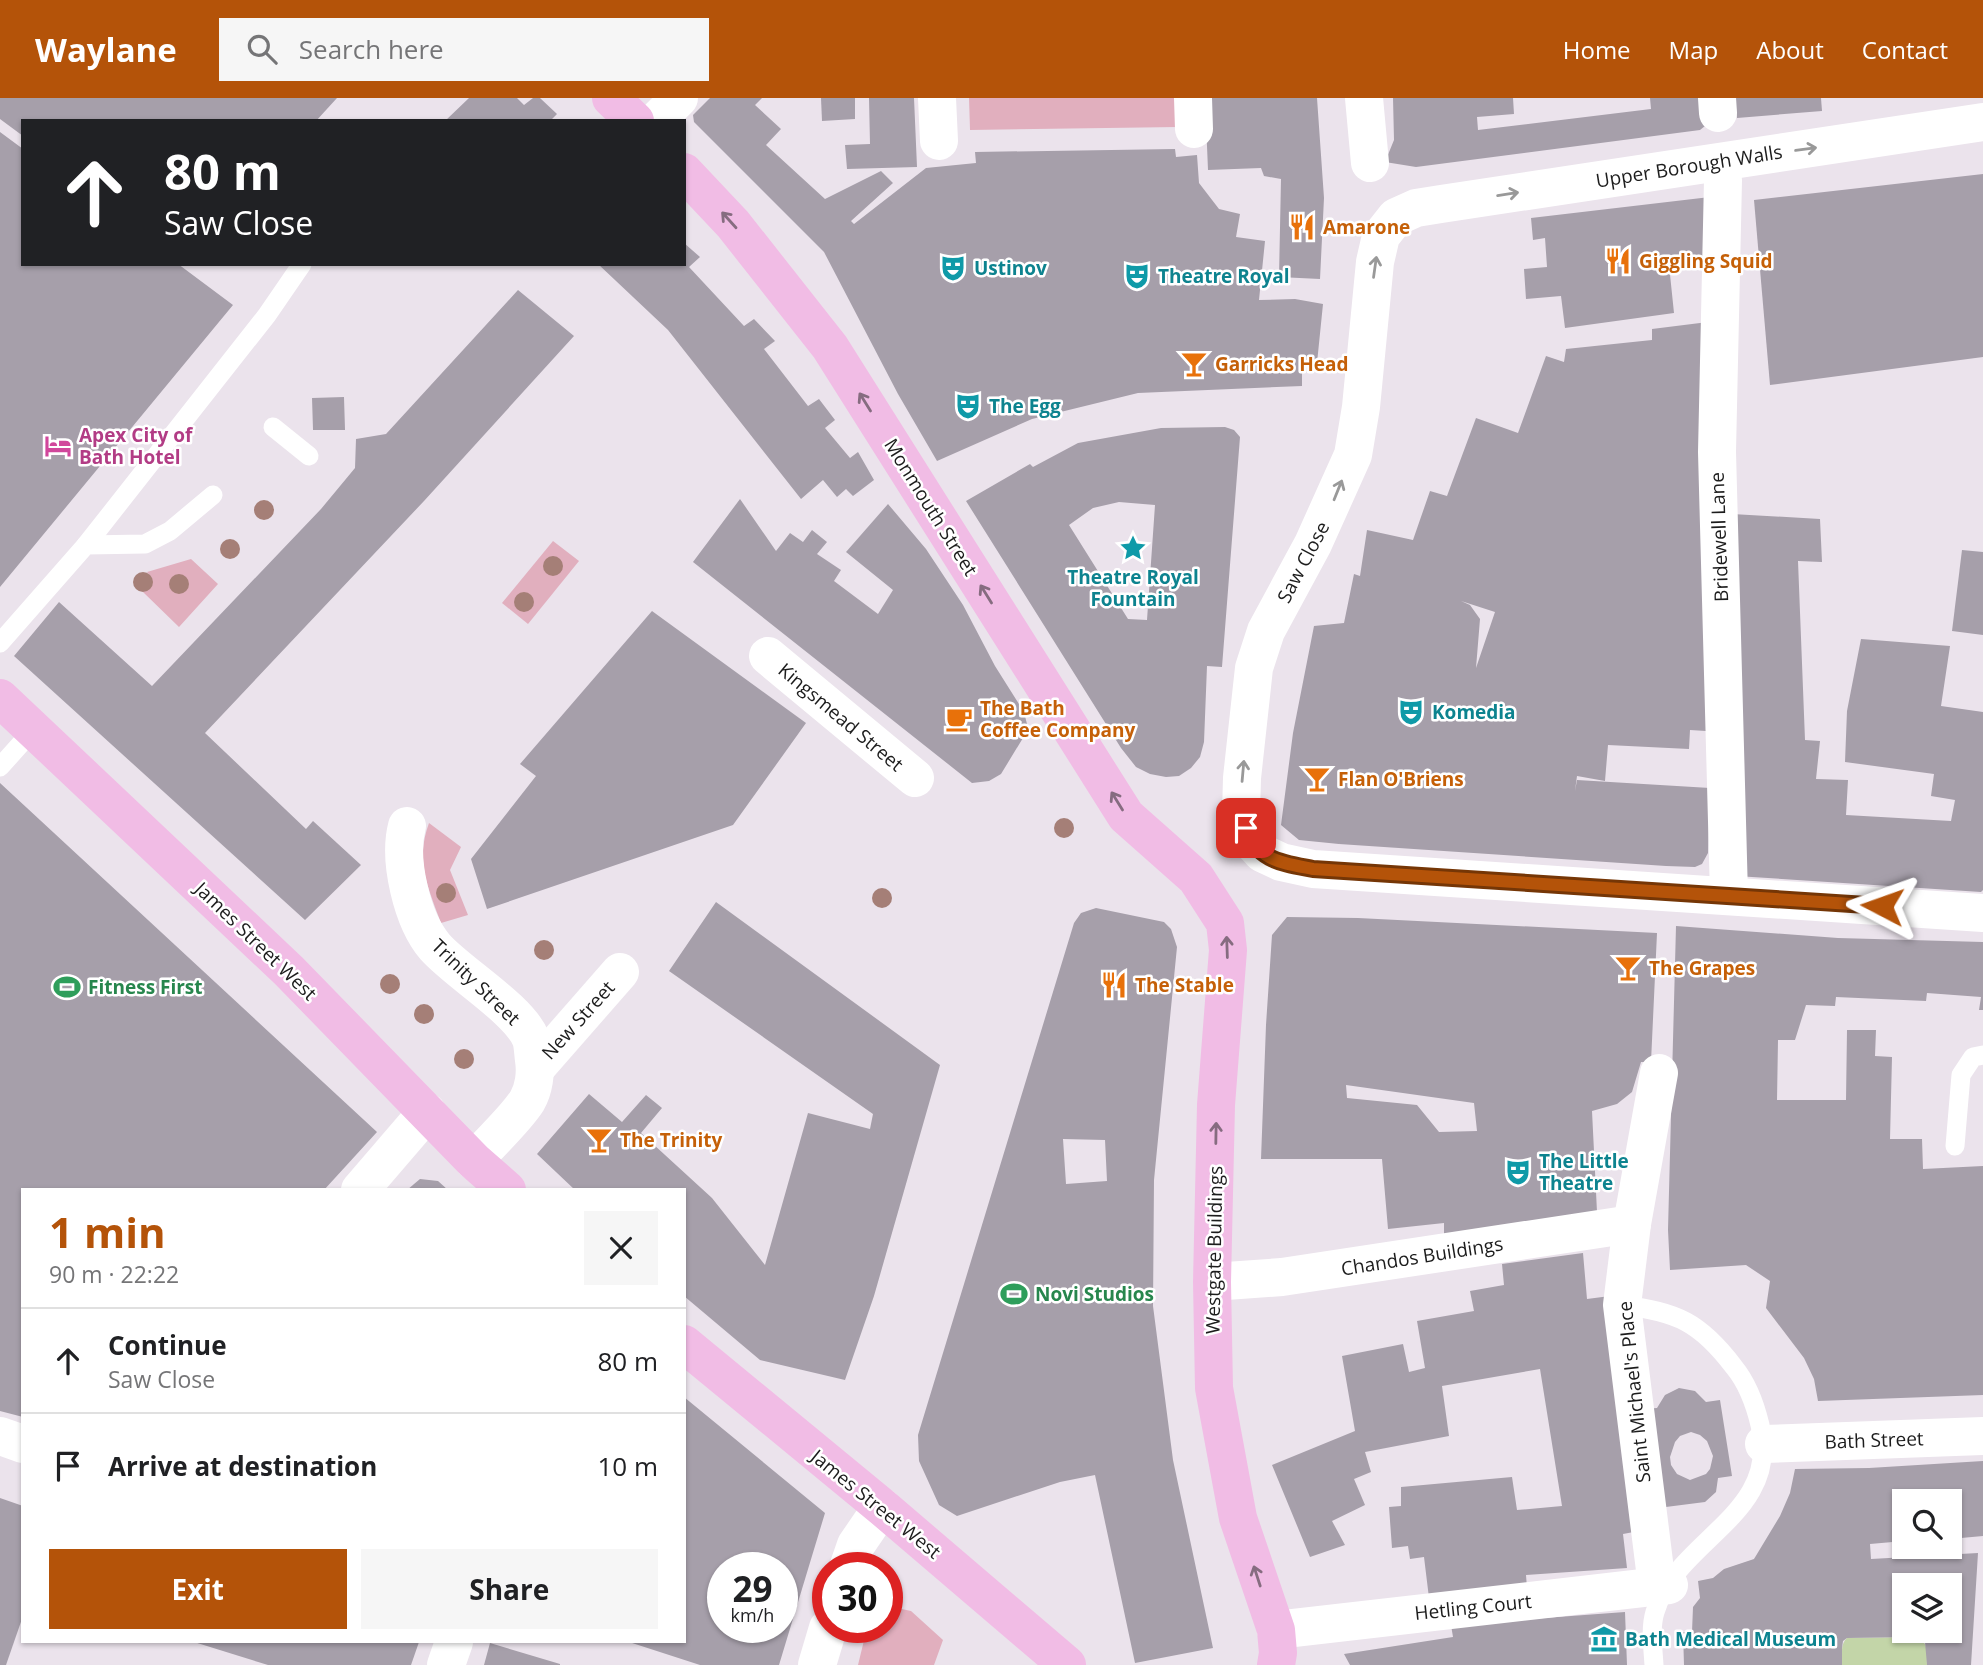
<!DOCTYPE html>
<meta charset="utf-8">
<style>
body{margin:0;font-family:"Open Sans",sans-serif;background:#f6f6f6;color:#202124;height:100vh;display:flex;flex-direction:column;font-size:26px;white-space:nowrap}
*{box-sizing:border-box;margin:0}
p{font-size:23px;color:#757577}
.icon{flex:none;width:38px;height:38px;fill:none;stroke:currentColor;stroke-width:2;stroke-linecap:round;stroke-linejoin:round}
.map{position:relative;flex:1;overflow:hidden}
.panel{position:absolute;left:21px;top:1090px;width:665px;height:455px;display:flex;flex-direction:column;background:#fff;border-radius:0px;box-shadow:0 2px 5px #0004}
.panel>*{flex:none}
.guide{position:absolute;left:21px;top:21px;width:665px;height:147px;border-radius:0px;box-shadow:0 2px 5px #0004;background:#202124;color:#fff;overflow:hidden}
.tools{position:absolute;left:1892px;top:1391px;display:grid;gap:14px}
.tools a{display:grid;place-items:center;width:70px;height:70px;border-radius:0px;background:#fff;box-shadow:0 2px 5px #0004;font-size:35px}
.speed{position:absolute;left:707px;top:1454px;display:flex;gap:14px;font-size:35px;font-weight:700;text-align:center}
.speed>*{display:grid;place-content:center;width:91px;height:91px;border-radius:50%;background:#fff;box-shadow:0 2px 5px #0004;line-height:1}
.speed small{font-size:18px;font-weight:400}
.speed .limit{border:10px solid #d22;background:#fff;color:#111}
.pin{position:absolute;display:grid;place-items:center;width:60px;height:60px;color:#fff;margin:-30px;border-radius:14px;box-shadow:0 4px 10px #0006}
.me{position:absolute;width:77px;margin:-38px;rotate:274deg;stroke-linejoin:round;filter:drop-shadow(0 0 5px #0008)}
.turn{display:flex;align-items:center;gap:24px;height:147px;padding:0 28px;font-size:32px}
.turn .icon{width:91px;height:91px;stroke-width:2.5}
.turn b{display:block;font-size:49px;line-height:60px}
.round{display:grid;place-items:center;flex:none;width:74px;height:74px;border-radius:0px;background:#f6f6f6}
.headline{display:flex;align-items:center;justify-content:space-between;height:119px;padding:0 28px}
h1{font-size:42px;font-weight:700;line-height:52px;color:#b45309}
.primary-button{display:flex;gap:14px;margin-top:auto;padding:14px 28px}
.primary-button a{flex:1;height:80px;border-radius:0px;background:#b45309;color:#fff;font-size:28px;font-weight:700;line-height:80px;text-align:center}
.primary-button a+a{background:#f6f6f6;color:#202124}
ul{padding:0;list-style:none}
li{display:flex;align-items:center;gap:21px;height:105px;padding:0 28px;border-top:2px solid #e0e0e0}
li div{flex:1}
li b{display:block;font-size:26px}
li em{font-style:normal}
header{display:flex;align-items:center;gap:42px;box-sizing:border-box;height:98px;padding:0 35px;background:#b45309;color:#fff}
header strong{font-size:33px}
nav{display:flex;gap:38px;margin-inline-start:auto;font-size:24px}
.search{width:490px;height:63px;background:#f6f6f6;display:flex;align-items:center;gap:18px;box-sizing:border-box;padding:0 24px;border-radius:0px;color:#757577;font-size:26px}
.map>svg:first-child{display:block}
.grass{fill:#e1afbe}
.water{fill:#c3d5a8}
.building{fill:#a69faa;fill-rule:evenodd}
.lines{fill:none;stroke-linecap:round;stroke-linejoin:round}
.lane{stroke:#fff;stroke-width:19}
.street{stroke:#fff;stroke-width:38}
.secondary{stroke:#f1bce5;stroke-width:38}
.tree{fill:#a57f77}
.oneway{stroke:#999}
.oneway2{stroke:#866c80}
.route-casing{stroke:#753606;stroke-width:18}
.route{stroke:#b45309;stroke-width:12}
.labels{text-anchor:middle;dominant-baseline:central;stroke-width:5;stroke-linejoin:round;paint-order:stroke}
.street-label{font-size:19px;fill:#1c1c1c;stroke:#fff}
.food-label{font-size:19px;font-weight:bold;fill:#c56008;stroke:#fff;text-anchor:start}
.culture-label{font-size:19px;font-weight:bold;fill:#0d838f;stroke:#fff;text-anchor:start}
.hotel-label{font-size:19px;font-weight:bold;fill:#b23c85;stroke:#fff;text-anchor:start}
.leisure-label{font-size:19px;font-weight:bold;fill:#27864d;stroke:#fff;text-anchor:start}
</style>
<header>
<strong>Waylane</strong>
<div class="search"><svg class="icon" aria-label="search" viewBox="0 0 24 24"><circle cx="10" cy="10" r="6"/><path d="M15 15l6 6"/></svg>Search here</div>
<nav><a>Home</a><a>Map</a><a>About</a><a>Contact</a></nav>
</header>
<div class="map">
<svg width="1983" height="1567" viewBox="0 0 1983 1567">
<rect width="100%" height="100%" fill="#ebe3ec"/>
<g class="grass">
<polygon points="969,0 1177,0 1178,29 970,32"/>
<polygon points="553,443 579,463 528,526 502,505"/>
<polygon points="191,461 218,486 179,529 143,494 150,490 152,480 147,474"/>
<path d="M429 725 461 749 450 772 468 817 441 825C428 789 415 763 429 725Z"/>
<polygon points="888,1508 911,1513 943,1542 934,1567 858,1567 867,1530 887,1530"/>
</g>
<path class="water" d="M1914 1539C1929 1542 1927 1554 1927 1567H1842C1842 1558 1840 1546 1847 1540Z"/>
<g class="building">
<polygon points="0,0 337,0 316,23 23,23 23,38 0,21"/>
<polygon points="469,0 517,0 524,7 533,0 540,0 557,16 550,23 445,23"/>
<polygon points="710,0 762,0 755,7 781,31 766,47 825,101 881,73 893,85 851,123 854,126 926,70 976,65 975,54 1175,51 1176,59 1197,57 1199,85 1219,111 1240,116 1236,139 1265,143 1259,202 1295,201 1323,206 1317,265 1302,264 1302,288 1138,295 1032,321 937,363 898,296 824,154 694,24 693,17"/>
<polygon points="821,0 855,0 855,21 822,23"/>
<polygon points="869,0 914,0 917,69 847,71 845,47 870,46"/>
<polygon points="1205,0 1317,0 1324,100 1320,181 1279,179 1281,81 1264,78 1261,70 1208,72"/>
<polygon points="1393,0 1513,0 1514,16 1477,19 1478,32 1651,11 1650,0 1708,0 1710,24 1700,32 1416,69 1385,64 1394,42"/>
<polygon points="1735,0 1821,0 1822,13 1737,20"/>
<polygon points="0,34 23,51 23,166 178,166 233,207 0,489"/>
<polygon points="1983,76 1983,259 1770,287 1754,102"/>
<polygon points="1710,99 1710,160 1669,167 1674,215 1565,230 1561,198 1526,201 1524,171 1547,169 1545,140 1533,142 1531,120"/>
<polygon points="684,145 700,159 689,169 744,228 754,221 775,243 764,251 808,308 819,301 835,322 825,330 850,360 858,354 874,382 853,398 846,391 837,399 823,382 801,401 668,232 598,166 684,166"/>
<polygon points="518,192 574,238 424,403 205,635 306,731 313,723 361,767 305,822 14,558 59,504 152,588 321,411 355,370 356,341 386,336"/>
<path d="M1708 224 1706 633 1690 632 1689 651 1608 647 1605 683 1577 678 1575 693 1577 682 1710 690 1708 755 1702 766 1695 769 1666 768 1339 746 1342 723 1339 746 1299 742 1281 727 1293 635 1314 528 1344 525 1354 476 1360 478 1367 432 1413 442 1430 393 1447 398 1476 320 1518 335 1546 258 1564 264 1566 251 1652 242V231ZM1461 503 1495 514 1476 570 1480 521 1470 507Z"/>
<polygon points="344,299 345,332 313,332 312,300"/>
<path d="M1225 329 1234 332 1240 339 1222 569 1207 568 1204 644 1200 659 1191 670 1179 678 1166 679 1150 676 1136 669 1121 650 966 403 1030 366 1033 369 1078 345 1161 330ZM1119 404 1155 407 1147 522 1128 521 1069 427 1093 410Z"/>
<polygon points="740,401 776,453 790,435 803,444 812,432 827,444 817,456 841,472 834,483 878,516 893,492 846,454 888,406 926,451 963,507 995,568 1024,614 1027,626 1026,635 1001,676 989,683 972,685 693,464"/>
<polygon points="1732,416 1820,421 1822,464 1798,463 1805,642 1820,643 1816,681 1848,682 1846,717 1951,723 1955,702 1931,698 1934,676 1845,664 1847,613 1861,541 1950,548 1941,608 1983,614 1983,792 1981,794 1736,778"/>
<polygon points="1962,452 1983,454 1983,537 1952,533"/>
<polygon points="652,513 806,625 733,727 487,811 471,761 536,678 520,666"/>
<polygon points="0,685 377,1034 324,1092 23,1092 23,1319 0,1313"/>
<polygon points="716,804 940,967 874,1198 845,1282 760,1262 684,1198 684,1092 575,1092 537,1056 589,996 622,1024 646,997 662,1010 641,1035 712,1100 765,1167 808,1015 870,1031 873,1016 669,873"/>
<path d="M1096 810 1164 824 1171 831 1177 849 1154 1082 1153 1208 1173 1362 1213 1550 1135 1565 1095 1377 1060 1384 957 1418 939 1407 919 1363 918 1337 1074 825 1081 815ZM1063 1041 1105 1042 1107 1083 1066 1086Z"/>
<path d="M1287 819 1358 820 1657 835 1651 964H1641L1632 994 1617 1006 1592 1013 1597 1114 1444 1137V1125L1388 1131 1382 1061H1261L1266 927 1272 837ZM1346 987 1474 1005 1477 1033 1439 1034 1417 1007 1347 1000Z"/>
<polygon points="1676,828 1838,840 1983,844 1983,912 1979,912 1981,899 1927,895 1926,903 1836,899 1835,908 1806,907 1795,942 1778,942 1777,1002 1846,1002 1847,932 1876,932 1875,958 1892,959 1890,1041 1922,1041 1923,1071 1983,1068 1983,1297 1818,1303 1814,1281 1804,1260 1766,1210 1770,1183 1746,1167 1670,1172 1668,1132"/>
<polygon points="420,1081 438,1083 448,1092 407,1092"/>
<polygon points="1583,1155 1587,1201 1610,1198 1639,1433 1623,1436 1627,1470 1526,1477 1527,1490 1429,1500 1424,1459 1410,1461 1408,1448 1392,1450 1389,1409 1401,1408 1401,1389 1512,1379 1517,1412 1562,1408 1540,1271 1442,1288 1449,1338 1365,1354 1371,1374 1354,1381 1365,1407 1332,1423 1345,1447 1310,1459 1272,1367 1355,1333 1342,1258 1403,1246 1409,1274 1425,1270 1417,1223 1474,1213 1470,1193 1504,1187 1502,1166"/>
<path d="M1679 1290 1695 1293 1706 1304 1720 1302 1732 1378 1718 1380 1716 1394 1705 1404 1658 1410 1644 1311 1657 1310 1665 1297ZM1691 1334 1700 1337 1707 1343 1713 1358 1710 1371 1706 1376 1690 1382 1677 1376 1671 1367 1670 1359 1675 1344 1680 1338Z"/>
<path d="M684 1299 825 1415 779 1567H700L629 1544H684ZM723 1470H782V1530H723Z"/>
<path d="M1983 1363V1438L1950 1441V1404H1904V1443L1870 1446 1871 1461 1978 1455 1971 1567H1927L1925 1544 1921 1540 1914 1539 1847 1540 1843 1543 1842 1550V1567H1684L1683 1534H1692L1693 1509 1700 1500 1698 1483 1713 1480 1724 1471 1754 1461 1780 1418 1790 1395 1795 1371 1869 1370ZM1904 1488H1950V1533H1904Z"/>
<polygon points="0,1400 23,1408 23,1518 6,1567 0,1567"/>
<polygon points="1625,1514 1627,1567 1350,1567 1344,1556 1453,1539 1451,1527"/>
<polygon points="194,1544 419,1544 411,1567 268,1567"/>
<polygon points="490,1545 560,1566 560,1567 484,1567"/>
</g>
<g class="lines">
<g class="lane">
<polyline points="273,329 309,358"/>
<polyline points="86,447 267,217 302,166"/>
<polyline points="0,545 86,447 145,446 170,433 213,397"/>
<polyline points="0,669 34,631"/>
<polyline points="1955,1048 1961,977 1973,959 1983,957"/>
<path d="M1622 1207C1677 1214 1700 1224 1734 1269 1748 1286 1755 1306 1760 1327 1781 1418 1677 1440 1655 1514 1650 1530 1653 1550 1654 1567"/>
</g>
<g class="street">
<polyline points="937,0 939,43"/>
<polyline points="1193,0 1194,31"/>
<polyline points="1364,0 1370,65"/>
<polyline points="1717,0 1718,15"/>
<polyline points="656,23 679,0"/>
<polyline points="1983,24 1441,106 1416,110 1396,119 1381,138 1375,164 1361,309 1353,357 1313,446 1266,533 1254,570 1242,680 1241,716 1251,743 1262,755 1281,764 1313,771 1983,815"/>
<polyline points="1723,82 1717,354 1729,797"/>
<polyline points="768,558 915,680"/>
<path d="M407 728C398 762 412 822 435 849 458 875 519 911 531 941 533 947 533 955 534 962 536 975 534 991 527 1003 514 1023 490 1044 474 1063"/>
<polyline points="536,970 620,874"/>
<polyline points="360,1092 427,1014"/>
<polyline points="1212,1184 1282,1179 1632,1126"/>
<polyline points="0,1338 23,1346"/>
<polyline points="1764,1346 1983,1338"/>
<polyline points="848,1470 856,1447 882,1409"/>
<polyline points="1657,1488 1622,1207 1632,1126 1659,975"/>
<polyline points="1276,1532 1669,1487"/>
<polyline points="446,1567 454,1544"/>
<polyline points="817,1567 828,1530"/>
</g>
<g class="secondary">
<polyline points="611,0 635,23"/>
<polyline points="684,74 733,126 830,249 1126,718 1196,780 1225,825 1228,852 1216,1007 1212,1184 1214,1290 1238,1420 1276,1532 1278,1555 1276,1567"/>
<polyline points="0,600 289,873 474,1063 507,1092"/>
<polyline points="684,1246 882,1409 1067,1567"/>
</g>
</g>
<g class="tree">
<circle cx="264" cy="412" r="10"/>
<circle cx="230" cy="451" r="10"/>
<circle cx="553" cy="468" r="10"/>
<circle cx="143" cy="484" r="10"/>
<circle cx="179" cy="486" r="10"/>
<circle cx="524" cy="504" r="10"/>
<circle cx="1064" cy="730" r="10"/>
<circle cx="446" cy="795" r="10"/>
<circle cx="882" cy="800" r="10"/>
<circle cx="544" cy="852" r="10"/>
<circle cx="390" cy="886" r="10"/>
<circle cx="424" cy="916" r="10"/>
<circle cx="464" cy="961" r="10"/>
</g>
<defs><path id="oneway-shaft" d="M-6 0H5M1.5-3L5.5 0L1.5 3" fill="none" stroke-width="1.6" stroke-linecap="round" stroke-linejoin="round" transform="scale(1.75)"/></defs>
<g class="oneway">
<use href="#oneway-shaft" transform="translate(1806 51) rotate(-8)"/>
<use href="#oneway-shaft" transform="translate(1508 96) rotate(-9)"/>
<use href="#oneway-shaft" transform="translate(1375 169) rotate(-82)"/>
<use href="#oneway-shaft" transform="translate(1338 392) rotate(-68)"/>
<use href="#oneway-shaft" transform="translate(1243 673) rotate(-85)"/>
</g>
<g class="oneway2">
<use href="#oneway-shaft" transform="translate(729 122) rotate(-132)"/>
<use href="#oneway-shaft" transform="translate(865 304) rotate(-122)"/>
<use href="#oneway-shaft" transform="translate(986 496) rotate(-122)"/>
<use href="#oneway-shaft" transform="translate(1117 703) rotate(-122)"/>
<use href="#oneway-shaft" transform="translate(1227 849) rotate(-92)"/>
<use href="#oneway-shaft" transform="translate(1216 1035) rotate(-89)"/>
<use href="#oneway-shaft" transform="translate(1257 1478) rotate(-108)"/>
</g>
<g class="lines">
<g class="route-casing">
<path id="route" d="M1246 730C1258 763 1282 765 1313 771L1882 808"/>
</g>
<use href="#route" class="route"/>
</g>
<defs>
<g id="restaurant-bare" transform="scale(2.1)"><path d="M-5-6h1v4h1v-4h1v4h1v-4h1v5L-1.5 .5V6h-2V.5L-5-1ZM5-6V6H3V1.5H1.5Q1.5-4 5-6Z" fill="#e8710a" stroke="#fff" stroke-width="2.5" paint-order="stroke"/></g>
<g id="theatre-bare" transform="scale(2.1)"><path d="M-5-5.5Q0-4 5-5.5V0Q5 5 0 6Q-5 5-5 0ZM-3.3-2.5H-1v1.5H-3.3ZM1-2.5H3.3v1.5H1ZM-2.8 1Q0 5.5 2.8 1Z" fill="#0f9aa8" stroke="#fff" stroke-width="2.5" paint-order="stroke"/></g>
<g id="bar-bare" transform="scale(2.1)"><path d="M-6-5H6L.8 .8V4.5H3.5V6h-7V4.5H-.8V.8Z" fill="#e8710a" stroke="#fff" stroke-width="2.5" paint-order="stroke"/></g>
<g id="hotel-bare" transform="scale(2.1)"><path d="M-6-4.5h1.5V1H6V5H4.5V3h-9V5H-6ZM-4 0a1.8 1.8 0 1 1 3.6 0ZM.5 0V-2.5h3Q6-2.5 6 0Z" fill="#d1479c" stroke="#fff" stroke-width="2.5" paint-order="stroke"/></g>
<g id="sight-bare" transform="scale(2.1)"><path d="M0-6L1.8-2.2L6-1.7L2.9 1.2L3.7 5.4L0 3.3L-3.7 5.4L-2.9 1.2L-6-1.7L-1.8-2.2Z" fill="#0f9aa8" stroke="#fff" stroke-width="2.5" paint-order="stroke"/></g>
<g id="cafe-bare" transform="scale(2.1)"><path d="M-5.5-4.5H6V0H3Q3 3.5 0 3.5H-2.5Q-5.5 3.5-5.5 0ZM3-3.2v2h1.7v-2ZM-6 4.5H4V6H-6Z" fill="#e8710a" stroke="#fff" stroke-width="2.5" paint-order="stroke"/></g>
<g id="stadium-bare" transform="scale(2.1)"><path d="M0-5a6.5 5 0 1 0 0 10a6.5 5 0 1 0 0-10ZM-3.5-1.8h7v3.6h-7Z" fill="#2e9e5b" stroke="#fff" stroke-width="2.5" paint-order="stroke"/></g>
<g id="museum-bare" transform="scale(2.1)"><path d="M0-6L6-3V-2H-6V-3ZM-5-1h2V3h-2ZM-1-1h2V3h-2ZM3-1h2V3H3ZM-6 4H6V6H-6Z" fill="#0f9aa8" stroke="#fff" stroke-width="2.5" paint-order="stroke"/></g>
</defs>
<g fill-rule="evenodd">
<use href="#restaurant-bare" x="1302" y="129"/>
<use href="#restaurant-bare" x="1618" y="163"/>
<use href="#theatre-bare" x="953" y="170"/>
<use href="#theatre-bare" x="1137" y="178"/>
<use href="#bar-bare" x="1194" y="266"/>
<use href="#theatre-bare" x="968" y="308"/>
<use href="#hotel-bare" x="58" y="348"/>
<use href="#sight-bare" x="1133" y="450"/>
<use href="#theatre-bare" x="1411" y="614"/>
<use href="#cafe-bare" x="959" y="621"/>
<use href="#bar-bare" x="1317" y="681"/>
<use href="#bar-bare" x="1628" y="870"/>
<use href="#restaurant-bare" x="1114" y="887"/>
<use href="#stadium-bare" x="67" y="889"/>
<use href="#bar-bare" x="599" y="1042"/>
<use href="#theatre-bare" x="1518" y="1074"/>
<use href="#stadium-bare" x="1014" y="1196"/>
<use href="#museum-bare" x="1604" y="1541"/>
</g>
<g class="labels">
<g class="street-label">
<text transform="translate(1689 68) rotate(-9)">Upper Borough Walls</text>
<text transform="translate(931 409) rotate(58)">Monmouth Street</text>
<text transform="translate(1719 439) rotate(-92)">Bridewell Lane</text>
<text transform="translate(1303 464) rotate(-62)">Saw Close</text>
<text transform="translate(841 619) rotate(40)">Kingsmead Street</text>
<text transform="translate(256 843) rotate(44)">James Street West</text>
<text transform="translate(476 884) rotate(44)">Trinity Street</text>
<text transform="translate(578 922) rotate(-48)">New Street</text>
<text transform="translate(1214 1152) rotate(-89)">Westgate Buildings</text>
<text transform="translate(1422 1158) rotate(-9)">Chandos Buildings</text>
<text transform="translate(1634 1294) rotate(-96)">Saint Michael's Place</text>
<text transform="translate(1874 1342) rotate(-2)">Bath Street</text>
<text transform="translate(876 1406) rotate(39)">James Street West</text>
<text transform="translate(1473 1509) rotate(-6)">Hetling Court</text>
</g>
<g class="food-label">
<text x="1323" y="129">Amarone</text>
<text x="1639" y="163">Giggling Squid</text>
<text x="1215" y="266">Garricks Head</text>
<text x="980" y="610">The Bath<tspan x="980" dy="22">Coffee Company</tspan></text>
<text x="1338" y="681">Flan O'Briens</text>
<text x="1649" y="870">The Grapes</text>
<text x="1135" y="887">The Stable</text>
<text x="620" y="1042">The Trinity</text>
</g>
<g class="culture-label">
<text x="974" y="170">Ustinov</text>
<text x="1158" y="178">Theatre Royal</text>
<text x="989" y="308">The Egg</text>
<text x="1133" y="479" text-anchor="middle">Theatre Royal<tspan x="1133" dy="22">Fountain</tspan></text>
<text x="1432" y="614">Komedia</text>
<text x="1539" y="1063">The Little<tspan x="1539" dy="22">Theatre</tspan></text>
<text x="1625" y="1541">Bath Medical Museum</text>
</g>
<g class="hotel-label">
<text x="79" y="337">Apex City of<tspan x="79" dy="22">Bath Hotel</tspan></text>
</g>
<g class="leisure-label">
<text x="88" y="889">Fitness First</text>
<text x="1035" y="1196">Novi Studios</text>
</g>
</g>
</svg>
<div class="tools">
<a><svg class="icon" aria-label="search" viewBox="0 0 24 24"><circle cx="10" cy="10" r="6"/><path d="M15 15l6 6"/></svg></a>
<a><svg class="icon" aria-label="layers" viewBox="0 0 24 24"><path d="M12 4l9 5-9 5-9-5zM3 14l9 5 9-5"/></svg></a>
</div>
<div class="speed"><div>29<small>km/h</small></div><div class="limit">30</div></div>
<div class="pin" style="left:1246px;top:730px;background:#d93025"><svg class="icon" aria-label="arrive" viewBox="0 0 24 24"><path d="M6 21V4h12l-3 4 3 4H6"/></svg></div>
<svg class="me" style="left:1882px;top:808px" viewBox="-20 -20 40 40"><path d="M0-17L14 15 0 8-14 15z" fill="#b45309" stroke="#fff" stroke-width="4"/></svg>
<div class="guide">
<div class="turn"><svg class="icon" aria-label="ahead" viewBox="0 0 24 24"><path d="M12 20V5M6 11l6-6 6 6"/></svg><div><b>80 m</b>Saw Close</div></div>
</div>
<section class="panel">
<div class="headline"><div><h1>1 min</h1><p>90 m · 22:22</p></div><a class="round"><svg class="icon" aria-label="close" viewBox="0 0 24 24"><path d="M6 6l12 12M18 6L6 18"/></svg></a></div>
<ul>
<li><svg class="icon" aria-label="ahead" viewBox="0 0 24 24"><path d="M12 20V5M6 11l6-6 6 6"/></svg><div><b>Continue</b><p>Saw Close</p></div><em>80 m</em></li>
<li><svg class="icon" aria-label="arrive" viewBox="0 0 24 24"><path d="M6 21V4h12l-3 4 3 4H6"/></svg><div><b>Arrive at destination</b></div><em>10 m</em></li>
</ul>
<div class="primary-button"><a>Exit</a><a>Share</a></div>
</section>
</div>
